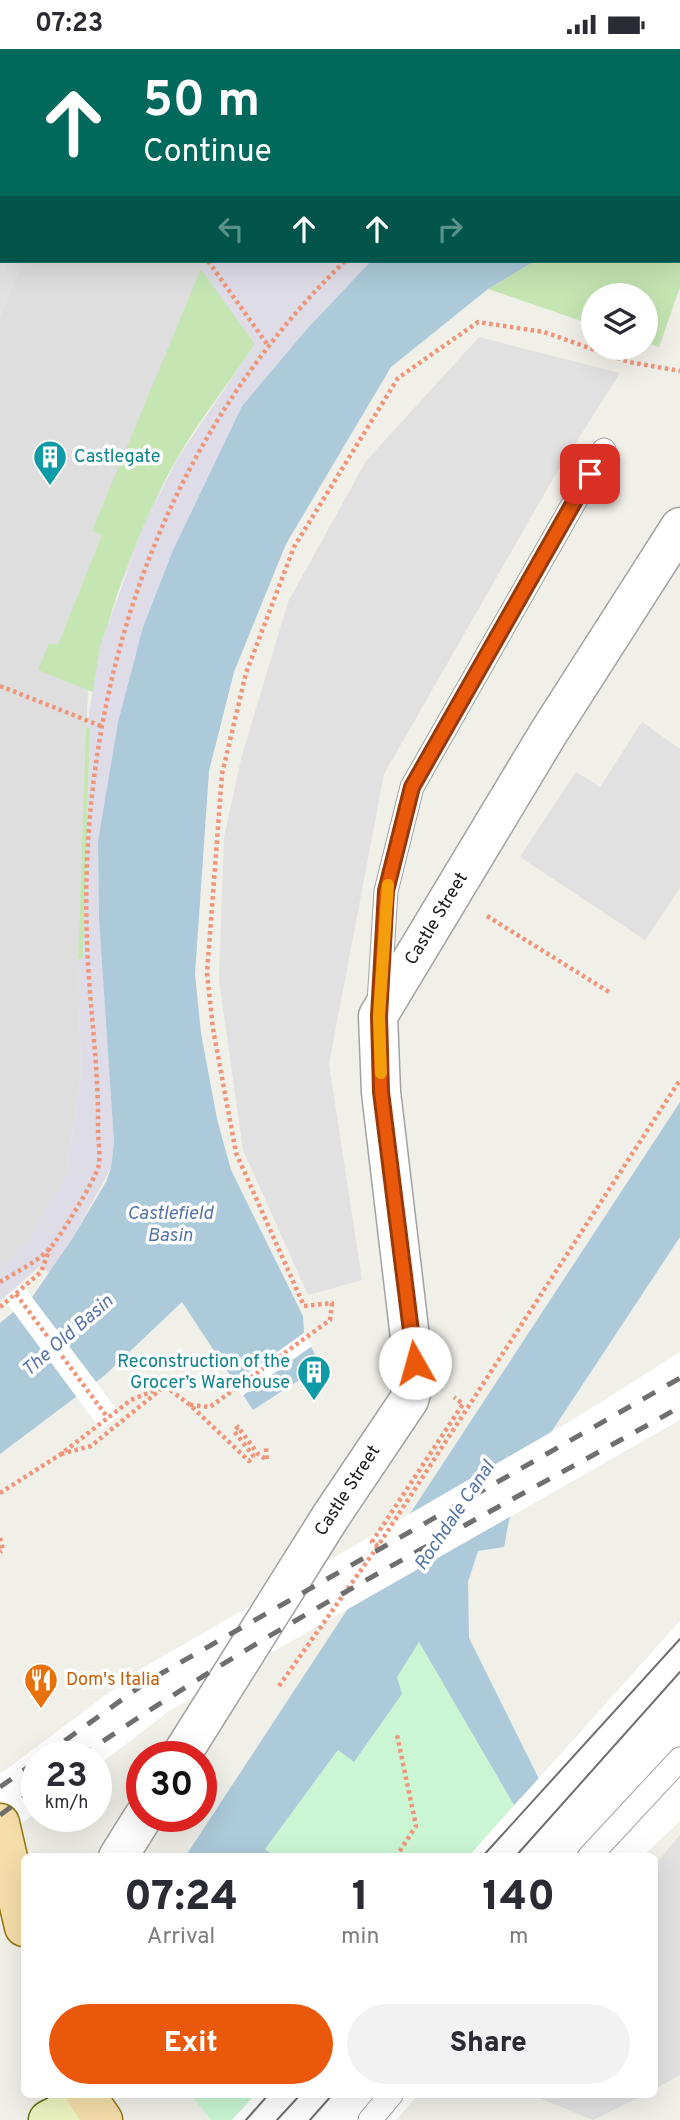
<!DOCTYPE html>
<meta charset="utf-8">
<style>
body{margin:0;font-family:Overpass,sans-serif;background:#f2f2f3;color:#2b2b33;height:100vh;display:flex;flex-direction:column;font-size:26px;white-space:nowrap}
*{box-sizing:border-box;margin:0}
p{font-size:23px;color:#7c7c81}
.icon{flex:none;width:38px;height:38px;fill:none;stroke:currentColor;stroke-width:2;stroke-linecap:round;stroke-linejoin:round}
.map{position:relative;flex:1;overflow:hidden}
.details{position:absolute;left:21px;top:1804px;width:637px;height:245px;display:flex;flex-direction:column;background:#fff;border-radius:10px;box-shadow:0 7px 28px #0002}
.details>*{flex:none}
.top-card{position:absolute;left:0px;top:0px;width:681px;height:214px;box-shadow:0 7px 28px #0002;background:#00695c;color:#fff;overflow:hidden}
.fabs{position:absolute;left:581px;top:234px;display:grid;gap:14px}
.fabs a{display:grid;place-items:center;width:77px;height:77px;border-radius:50%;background:#fff;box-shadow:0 7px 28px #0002;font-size:35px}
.speed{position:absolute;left:21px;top:1692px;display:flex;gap:14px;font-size:35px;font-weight:700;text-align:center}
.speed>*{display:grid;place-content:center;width:91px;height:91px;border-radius:50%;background:#fff;box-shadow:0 7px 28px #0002;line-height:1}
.speed small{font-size:18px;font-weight:400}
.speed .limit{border:10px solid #d22;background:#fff;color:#111}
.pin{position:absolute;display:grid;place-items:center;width:60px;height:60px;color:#fff;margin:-30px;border-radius:14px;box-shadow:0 4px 10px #0006}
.me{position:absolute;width:77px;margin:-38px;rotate:353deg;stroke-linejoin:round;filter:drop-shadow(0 0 5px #0008)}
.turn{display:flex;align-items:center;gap:24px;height:147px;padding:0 28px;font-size:32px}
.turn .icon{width:91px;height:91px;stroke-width:2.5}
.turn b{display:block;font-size:49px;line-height:60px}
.lanes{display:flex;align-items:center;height:66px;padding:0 28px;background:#0003;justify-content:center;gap:35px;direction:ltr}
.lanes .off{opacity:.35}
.eta{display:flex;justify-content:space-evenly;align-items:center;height:119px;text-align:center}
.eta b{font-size:42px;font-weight:800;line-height:49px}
.action{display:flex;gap:14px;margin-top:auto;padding:14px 28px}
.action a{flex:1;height:80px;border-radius:42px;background:#ea580c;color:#fff;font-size:28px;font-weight:800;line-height:80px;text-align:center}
.action a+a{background:#f2f2f3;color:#2b2b33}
.status{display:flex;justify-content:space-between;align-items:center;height:49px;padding:0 35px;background:#fff;direction:ltr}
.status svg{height:19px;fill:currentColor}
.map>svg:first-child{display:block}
.residential{fill:#dfdede}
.grass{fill:#c5e6b3}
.park{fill:#caf6d3}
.parking{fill:#e1e1e1}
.plaza{fill:#dedce6}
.water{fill:#accada}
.pier{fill:#fff}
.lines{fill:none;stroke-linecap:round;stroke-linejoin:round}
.lane-casing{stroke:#a2a2a2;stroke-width:25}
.street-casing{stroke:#a2a2a2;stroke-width:41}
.secondary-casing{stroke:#59710e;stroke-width:41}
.primary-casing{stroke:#91760c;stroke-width:41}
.path{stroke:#ef967a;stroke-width:4.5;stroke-dasharray:3.5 3.5;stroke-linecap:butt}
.lane{stroke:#fff;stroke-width:23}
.street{stroke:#fff;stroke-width:38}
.secondary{stroke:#ecf5c1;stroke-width:38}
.primary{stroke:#f5dea9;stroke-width:38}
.tram{stroke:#6f6f6f;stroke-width:2}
.rail{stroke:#6f6f6f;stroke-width:5;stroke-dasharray:14 14;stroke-linecap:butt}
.route-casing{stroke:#983908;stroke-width:18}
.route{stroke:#ea580c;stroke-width:12}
.slow{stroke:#f59e0b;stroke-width:12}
.labels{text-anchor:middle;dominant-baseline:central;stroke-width:7;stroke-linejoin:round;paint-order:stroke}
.culture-label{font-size:18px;fill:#0d838f;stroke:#fff;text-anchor:start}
.street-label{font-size:18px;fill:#212121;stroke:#fff}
.food-label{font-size:18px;fill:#c56008;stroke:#fff;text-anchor:start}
.water-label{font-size:19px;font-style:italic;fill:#5473a9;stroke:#fff}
</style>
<div class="status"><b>07:23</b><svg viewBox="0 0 49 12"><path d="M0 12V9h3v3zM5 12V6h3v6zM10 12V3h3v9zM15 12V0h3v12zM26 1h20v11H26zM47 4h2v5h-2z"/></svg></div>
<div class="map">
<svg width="680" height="2071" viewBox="0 0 680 2071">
<rect width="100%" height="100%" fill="#f0efe8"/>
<polygon class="residential" points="0,124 2,212 270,212 190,372 89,611 78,910 81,1027 66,1127 28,1191 0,1220"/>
<g class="grass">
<polygon points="680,143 680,238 659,298 646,294 646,247 593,247 593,276 488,240 535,212 679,212"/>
<path d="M201 220 255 295C229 334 199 371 176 411 137 481 106 564 93 643L38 621 49 594 58 596 102 486 92 482Z"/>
<polygon points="86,678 90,679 83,910 78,910"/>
</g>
<g class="park">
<polygon points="419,1593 514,1756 468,1808 276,1808 265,1800 339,1700 354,1713 402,1645 396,1628"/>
<polygon points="191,2046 255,2046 232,2071 211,2071"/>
</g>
<g class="parking">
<polygon points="2,142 2,212 24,212 0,270"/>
<polygon points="479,288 620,324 554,428 384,725 329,1015 362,1231 308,1246 243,1101 219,931 224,788 242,706 288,553 366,412"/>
<polygon points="642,673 680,700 680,839 645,891 520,808 576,723 600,738"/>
<polygon points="680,1786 680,2026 655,2040 655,1816"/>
<polygon points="532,2046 644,2046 593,2071"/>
</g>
<polygon class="plaza" points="195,212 371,212 306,281 242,357 173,501 143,578 118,673 98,792 99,870 114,1093 111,1119 72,1190 49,1225 41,1216 0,1252 0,1220 28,1191 66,1127 81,1027 78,910 83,909 90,679 87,678 100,597 145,475 177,410 255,295"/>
<g class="water">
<polygon points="343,0 680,0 680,143 679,2"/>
<polygon points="371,212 535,212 488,240 391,318 286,495 234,623 209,722 195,925 201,984 217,1070 231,1121 303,1267 304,1284 321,1317 253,1361 182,1253 105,1326 0,1405 0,1274 33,1247 72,1190 106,1133 111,1119 114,1093 99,870 98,792 118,673 143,578 173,501 242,357 306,281"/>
<polygon points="680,1053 680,1188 542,1397 509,1471 504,1498 478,1502 468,1533 469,1589 539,1730 514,1756 419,1593 397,1628 402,1645 354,1713 338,1701 265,1800 276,1808 185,1808"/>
</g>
<g class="pier">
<polygon points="22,1235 121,1366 101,1381 4,1250"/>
<polygon points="304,1284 312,1297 242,1347 233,1334"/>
<polygon points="680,1303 680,1371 169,1662 96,1718 96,1708 37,1708 37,1763 0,1790 0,1725 141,1620 579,1367"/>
<polygon points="680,1572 680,1772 642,1808 468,1808"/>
<polygon points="255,2046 418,2046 396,2071 232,2071"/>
</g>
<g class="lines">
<g class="lane-casing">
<g id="lane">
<polyline points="46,2 47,0"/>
<polyline points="0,74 2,73"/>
<polyline points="379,954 386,842 412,738 604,401"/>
<polyline points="589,1808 680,1710"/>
<polyline points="370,2071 391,2046"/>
</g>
</g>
<g class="street-casing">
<g id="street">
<polyline points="180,1708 331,1467 409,1351 415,1331 381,1043 378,967 549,683 680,478"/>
<polyline points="118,1808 143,1768"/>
</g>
</g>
<g class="secondary-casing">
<polyline id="secondary" points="48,2071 88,2050"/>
</g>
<g class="primary-casing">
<g id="primary">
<polyline points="0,1774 24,1878"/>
<polyline points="86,2046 103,2071"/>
</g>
</g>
<g class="path">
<polyline points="589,2 589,0"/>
<polyline points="208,212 267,295"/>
<polyline points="0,637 101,677"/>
<polyline points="487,867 609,943"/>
<path d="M0 1233C16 1223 39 1212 51 1198 62 1185 93 1134 98 1119 101 1108 98 1091 98 1080 99 1017 89 955 87 893 77 640 162 389 345 212"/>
<polyline points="16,1245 108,1369"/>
<polyline points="0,1258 41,1223 50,1199"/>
<polyline points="190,1356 210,1358 330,1271 332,1254 304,1257 236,1104 213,980 207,924 222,725 246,624 294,498 398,329 478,273 544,283 629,313 680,322"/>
<polyline points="61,1405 91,1397 165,1337 190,1356 249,1412 254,1408"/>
<polyline points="254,1408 234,1382 238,1378 258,1405 267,1411 266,1399"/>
<polyline points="0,1444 61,1405 131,1351 160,1339"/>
<polyline points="0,1489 3,1501 0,1503"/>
<polyline points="378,1497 372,1493 463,1355 454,1348"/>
<polyline points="279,1637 378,1497 680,1031"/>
<polyline points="201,1755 212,1738"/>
<polyline points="186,1778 193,1768"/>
<polyline points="396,1808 416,1777 397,1686"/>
</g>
<use href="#lane" class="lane"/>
<use href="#street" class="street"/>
<use href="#secondary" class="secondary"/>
<use href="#primary" class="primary"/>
<g class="tram">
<polyline points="482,1808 680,1590"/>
<polyline points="515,1808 680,1623"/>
<polyline points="246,2071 268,2046"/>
<polyline points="277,2071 300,2046"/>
<polyline points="310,2071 332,2046"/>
</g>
<g class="rail">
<polyline points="42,1708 148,1632 680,1329"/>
<path d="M80 1708C270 1576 478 1471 680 1358"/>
<polyline points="0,1738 37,1712"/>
<polyline points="0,1766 37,1739"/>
</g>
</g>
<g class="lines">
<g class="route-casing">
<polyline id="route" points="415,1314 381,1043 379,967 386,842 412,738 590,425"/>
</g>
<use href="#route" class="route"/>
<polyline class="slow" points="381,1024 379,967 388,836"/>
</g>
<defs>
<g id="building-pin" transform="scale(1.75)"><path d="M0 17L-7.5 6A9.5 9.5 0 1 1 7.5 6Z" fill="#0f9aa8" stroke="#fff"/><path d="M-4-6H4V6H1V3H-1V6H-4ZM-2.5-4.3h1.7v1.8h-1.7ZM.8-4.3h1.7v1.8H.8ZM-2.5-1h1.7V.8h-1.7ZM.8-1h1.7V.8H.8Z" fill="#fff"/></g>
<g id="restaurant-pin" transform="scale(1.75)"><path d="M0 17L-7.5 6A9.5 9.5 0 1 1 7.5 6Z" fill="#e8710a" stroke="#fff"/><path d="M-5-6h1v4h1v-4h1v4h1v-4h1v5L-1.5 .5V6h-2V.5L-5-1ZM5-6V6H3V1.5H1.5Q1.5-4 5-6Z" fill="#fff"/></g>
</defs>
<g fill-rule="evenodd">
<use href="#building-pin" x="50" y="408"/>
<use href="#building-pin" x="314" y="1323"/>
<use href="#restaurant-pin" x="41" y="1631"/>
</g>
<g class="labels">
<g class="culture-label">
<text x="74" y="408">Castlegate</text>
<text x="290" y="1313" text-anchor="end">Reconstruction of the<tspan x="290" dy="21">Grocer’s Warehouse</tspan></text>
</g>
<g class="street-label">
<text transform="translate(437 870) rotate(-59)">Castle Street</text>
<text transform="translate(348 1442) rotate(-57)">Castle Street</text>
</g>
<g class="food-label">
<text x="66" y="1631">Dom's Italia</text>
</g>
<g class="water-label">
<text x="170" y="1165">Castlefield<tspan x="170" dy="22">Basin</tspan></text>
<text transform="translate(68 1287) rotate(-41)">The Old Basin</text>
<text transform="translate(455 1467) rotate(-56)">Rochdale Canal</text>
</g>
</g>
</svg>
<div class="fabs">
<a><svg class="icon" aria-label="layers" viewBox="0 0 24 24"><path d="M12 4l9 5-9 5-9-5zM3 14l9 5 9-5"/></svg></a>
</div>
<div class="speed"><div>23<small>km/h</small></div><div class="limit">30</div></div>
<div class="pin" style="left:590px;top:425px;background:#d93025"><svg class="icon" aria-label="arrive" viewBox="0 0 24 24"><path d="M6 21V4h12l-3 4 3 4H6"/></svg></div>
<svg class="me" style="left:415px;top:1314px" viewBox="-20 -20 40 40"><circle r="19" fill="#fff"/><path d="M0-13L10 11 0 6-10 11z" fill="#ea580c"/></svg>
<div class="top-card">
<div class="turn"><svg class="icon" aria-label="ahead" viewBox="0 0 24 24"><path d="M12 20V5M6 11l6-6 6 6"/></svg><div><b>50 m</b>Continue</div></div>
<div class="lanes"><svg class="icon off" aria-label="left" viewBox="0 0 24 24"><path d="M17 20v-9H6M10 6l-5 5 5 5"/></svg><svg class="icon" aria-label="ahead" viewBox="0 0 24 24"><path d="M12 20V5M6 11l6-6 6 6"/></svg><svg class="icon" aria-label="ahead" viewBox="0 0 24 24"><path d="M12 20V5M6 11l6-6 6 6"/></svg><svg class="icon off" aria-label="right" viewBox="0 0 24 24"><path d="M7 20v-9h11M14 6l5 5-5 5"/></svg></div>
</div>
<section class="details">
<div class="eta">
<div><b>07:24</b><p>Arrival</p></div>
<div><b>1</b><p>min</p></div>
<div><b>140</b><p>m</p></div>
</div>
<div class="action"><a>Exit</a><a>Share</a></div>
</section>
</div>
